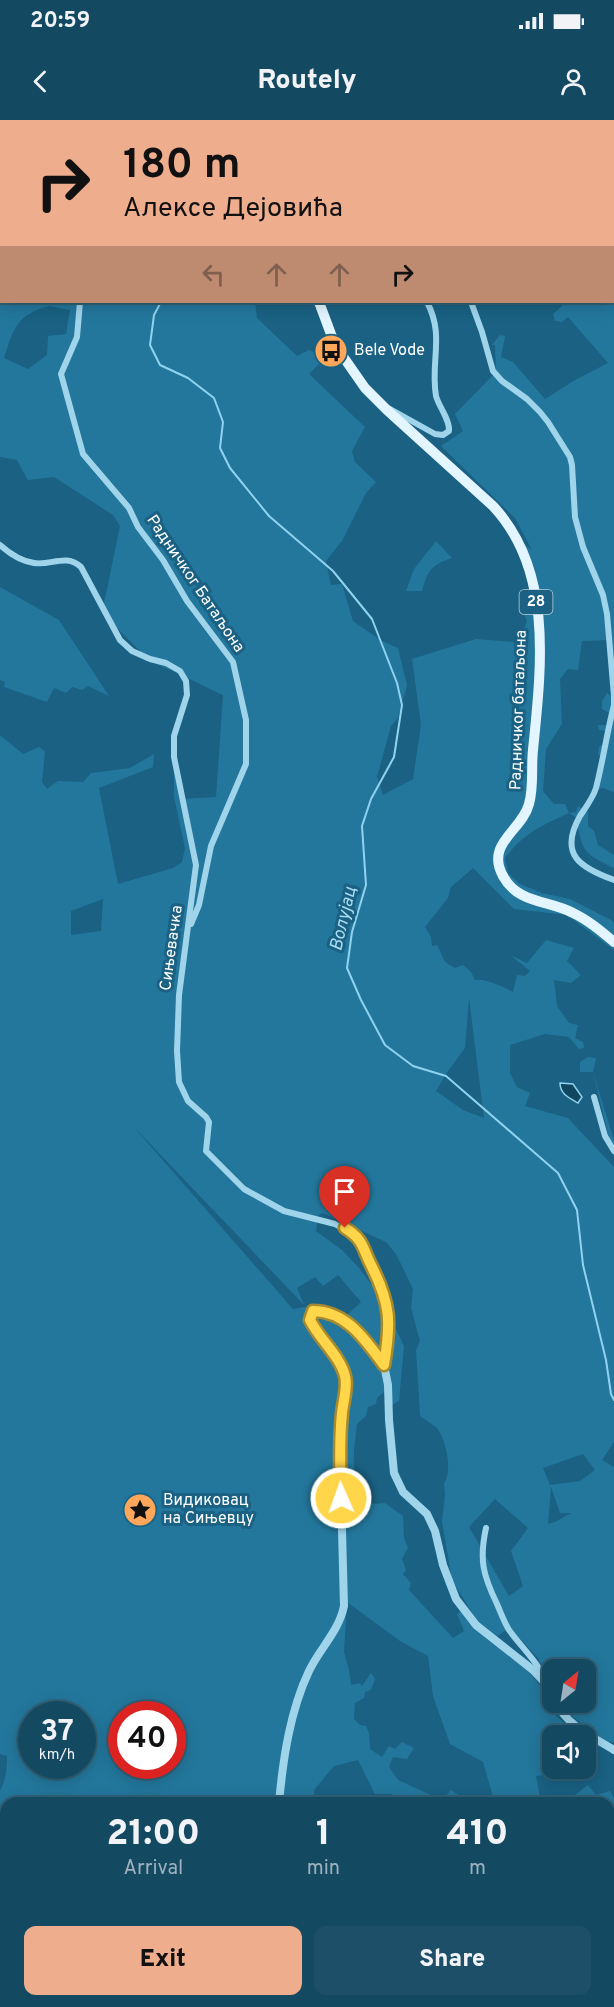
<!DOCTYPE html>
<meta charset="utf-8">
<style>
body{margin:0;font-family:Overpass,sans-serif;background:#1d5068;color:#f1f3f6;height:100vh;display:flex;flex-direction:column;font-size:22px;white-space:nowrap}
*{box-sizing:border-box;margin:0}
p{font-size:20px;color:#9db2be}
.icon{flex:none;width:33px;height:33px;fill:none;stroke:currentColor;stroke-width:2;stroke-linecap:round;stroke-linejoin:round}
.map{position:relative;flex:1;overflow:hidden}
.side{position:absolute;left:0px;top:1677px;width:615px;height:210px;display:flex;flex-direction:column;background:#144962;border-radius:18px 18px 0 0;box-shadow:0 3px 15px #0003,0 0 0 2px #336177}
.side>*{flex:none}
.guide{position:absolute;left:0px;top:0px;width:615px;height:183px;box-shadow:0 3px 15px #0003,0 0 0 2px #336177;background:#eead8d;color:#111;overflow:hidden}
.needle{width:39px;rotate:30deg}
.tools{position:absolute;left:542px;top:1539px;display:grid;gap:12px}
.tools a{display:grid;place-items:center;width:54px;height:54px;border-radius:12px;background:#144962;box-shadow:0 3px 15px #0003,0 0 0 2px #336177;font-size:30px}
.speed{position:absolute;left:18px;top:1581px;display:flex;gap:12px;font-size:30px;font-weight:700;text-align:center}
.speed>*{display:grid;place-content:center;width:78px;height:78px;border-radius:50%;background:#144962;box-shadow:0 3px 15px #0003,0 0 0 2px #336177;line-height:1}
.speed small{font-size:15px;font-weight:400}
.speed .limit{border:9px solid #d22;background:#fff;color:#111}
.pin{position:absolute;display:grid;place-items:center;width:51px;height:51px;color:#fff;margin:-62px -26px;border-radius:50% 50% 50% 0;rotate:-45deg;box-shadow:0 0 6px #0007}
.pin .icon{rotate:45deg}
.me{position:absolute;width:66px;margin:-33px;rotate:358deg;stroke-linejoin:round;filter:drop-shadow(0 0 4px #0008)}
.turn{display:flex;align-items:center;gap:21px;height:126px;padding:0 24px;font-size:27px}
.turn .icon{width:78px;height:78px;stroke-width:2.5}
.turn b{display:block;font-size:42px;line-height:51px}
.lanes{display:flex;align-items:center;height:57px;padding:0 24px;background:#0003;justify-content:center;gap:30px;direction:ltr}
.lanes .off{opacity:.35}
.eta{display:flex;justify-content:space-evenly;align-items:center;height:102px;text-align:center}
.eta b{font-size:36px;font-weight:800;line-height:42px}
.action{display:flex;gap:12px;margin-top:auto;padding:12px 24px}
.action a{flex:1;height:69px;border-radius:12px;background:#eead8d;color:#111;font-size:24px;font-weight:800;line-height:69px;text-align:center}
.action a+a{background:#1d5068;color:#f1f3f6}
.status{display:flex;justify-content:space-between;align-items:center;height:42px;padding:0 30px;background:#144962;direction:ltr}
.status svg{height:16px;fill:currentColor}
header{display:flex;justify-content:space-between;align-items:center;height:78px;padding:0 24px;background:#144962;font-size:27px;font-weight:800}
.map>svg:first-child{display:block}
.green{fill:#23779c;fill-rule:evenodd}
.water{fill:#114661;stroke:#91d2ee;stroke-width:1.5}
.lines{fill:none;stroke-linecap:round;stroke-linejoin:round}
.stream{stroke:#91d2ee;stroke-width:2}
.minor{stroke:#9fd4eb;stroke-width:6}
.tertiary{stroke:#9fd4eb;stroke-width:8}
.primary{stroke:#e3f5ff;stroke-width:10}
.route-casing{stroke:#a68a30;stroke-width:15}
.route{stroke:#ffd54a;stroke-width:10}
.labels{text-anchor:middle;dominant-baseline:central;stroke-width:6;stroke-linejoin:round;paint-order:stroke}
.shield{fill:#1a6183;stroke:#bad0da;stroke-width:1.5}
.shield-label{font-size:15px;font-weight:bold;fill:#fff}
.poi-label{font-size:16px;fill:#fff;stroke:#1a6183;text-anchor:start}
.street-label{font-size:16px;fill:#fff;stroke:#1a6183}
.water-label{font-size:18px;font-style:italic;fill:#aaddf3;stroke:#1a6183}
</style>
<div class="status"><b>20:59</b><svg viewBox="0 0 49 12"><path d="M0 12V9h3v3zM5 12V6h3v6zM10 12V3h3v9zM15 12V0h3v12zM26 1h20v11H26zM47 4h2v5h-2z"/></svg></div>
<header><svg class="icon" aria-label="back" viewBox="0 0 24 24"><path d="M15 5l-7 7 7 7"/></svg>Routely<svg class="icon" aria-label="person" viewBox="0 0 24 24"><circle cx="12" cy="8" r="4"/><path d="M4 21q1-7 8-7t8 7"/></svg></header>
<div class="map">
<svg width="614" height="1887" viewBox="0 0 614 1887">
<rect width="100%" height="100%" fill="#1a6183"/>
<g class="green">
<polygon points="0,0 205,0 204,2 2,2 1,131 0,129"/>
<path d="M1 140 2 182H255L257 198 297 236 309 230 326 237 309 254 365 307 352 331 355 342 376 362 366 373 342 421 326 441 331 465 342 464 353 501 382 521 398 528 407 565 398 598 391 606 377 657 383 675 413 659 421 605 412 539 476 519 513 522 517 527 527 501 521 487 531 476 517 418 532 430 515 398 441 326 463 311 455 294 496 252 495 225H492L500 215 505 216 501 237 513 242 545 279 575 260 608 243 568 197 562 202 555 201 553 194 562 186V182H614V170V547L610 520 582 521 578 550 568 549 560 559 562 604 546 629 543 671 554 684H565L569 693 576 692 578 686 588 692V706L594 711 598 725 614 735V748C580 732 584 731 575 697L569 693C541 706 524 713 505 738L508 753 520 764 542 773 570 779 611 800 614 803V830L567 795 514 789 473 748 451 767 448 778 425 807 431 817 432 826 437 825 445 842 455 848 463 845 471 852 475 860C485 858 504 867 513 872L517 855 525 856 530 851 510 835 527 843 546 820 574 828 567 841 581 855 571 863 554 860 557 886 569 903 578 905 575 918 583 922 584 928 579 929 569 917 545 914 510 925V953L517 967 530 973 525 986 568 998 614 1047V1322L602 1340 614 1347V1622L585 1624V1616H552V1648L575 1649 576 1651 536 1656 541 1683H481L494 1680 483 1642 450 1624 433 1576 428 1536 400 1521 347 1482 344 1532 349 1550 351 1565 360 1563 362 1566 371 1553 375 1559 371 1570 365 1572 364 1578 355 1583 354 1599 360 1605 366 1606 369 1613 370 1629 382 1637 389 1626 395 1629 402 1622 414 1628 407 1639 393 1637 389 1647 398 1660 442 1680 451 1670 470 1683H394L392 1674H375L358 1640 334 1646 314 1670 315 1683H6V1881H609V1733L614 1731V1884L612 1885 608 1883 585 1887H0V1671C6 1659 7 1650 7 1636L0 1634V615L23 634 39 627 45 631 42 662 47 669 58 661 83 662 91 653 130 648 154 634 153 647 99 668 118 764 173 748 182 742 185 728 174 677V653L181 679 216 677 223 575C196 563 171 548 144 540L141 532 102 493 120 406 113 395 54 357 28 360 17 340 0 337V144ZM49 186 70 190 66 214 48 216 47 235 28 249 4 238C14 208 16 195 49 186ZM103 779 101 811 71 815V791ZM469 878 484 998 463 990 436 971 448 951 465 928ZM133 1006 305 1186 304 1187 293 1189ZM323 1093 386 1122 396 1134 413 1169 411 1188 420 1221 416 1230 420 1296C425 1300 431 1303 436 1307 446 1318 453 1351 444 1363L445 1375 442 1402 452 1460 476 1499 497 1516 510 1508 538 1538 552 1565V1550H585V1582L560 1583 562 1588 602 1620 571 1608 556 1596 549 1576 528 1551 477 1511 461 1491 457 1494 464 1511 453 1518 409 1470 411 1463 403 1454 406 1450 402 1439 408 1428 404 1418 403 1396 385 1383C373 1385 368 1384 359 1374 363 1357 355 1358 354 1345 353 1331 356 1318 357 1304L366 1296 368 1287 376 1284 377 1278 385 1271 382 1237 388 1242 392 1285 399 1281 404 1226 396 1209 377 1172 359 1148 342 1130 316 1111 318 1095ZM338 1155 361 1182 345 1197 305 1187 297 1168 315 1157 323 1166ZM583 1334 595 1350 580 1361 550 1365 543 1348ZM551 1367 560 1393H571L555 1402 548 1404ZM495 1379 528 1408 511 1431 523 1466 509 1476 469 1407ZM32 1594H82V1646H32ZM122 1594H172V1646H122Z"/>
<path d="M436 421 452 438C431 445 428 450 422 471H406L414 449Z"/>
<polygon points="0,467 59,500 109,576 88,566 82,570 72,567 66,573 54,568 47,582 4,567 5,562 0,560"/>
<polygon points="607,573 614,578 614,672 603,668 598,669 602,638 598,634 599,627 603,624 605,611 599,610 598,605 606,605 609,593 602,589 602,581"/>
<polygon points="588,937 596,938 593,952 614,1020 614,1038 593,952 580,952 580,942"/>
<polygon points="588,1665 596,1675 610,1671 614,1678 614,1698 609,1700 609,1683 564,1683"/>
</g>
<path class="water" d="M560 963 573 964 582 977 578 983C569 978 560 974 560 963Z"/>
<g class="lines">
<g class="stream">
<polyline points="183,0 183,2"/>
<polyline points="161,182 154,195 150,225 160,245 188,258 214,278 223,302 220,328 230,348 269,396 333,451 372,499 397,563 402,585 394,637 371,679 362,706 366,765 352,812 347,848 361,880 385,925 413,946 446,956 558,1053 577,1090 583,1145 606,1240 611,1274 614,1280"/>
</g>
<g class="minor">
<polyline points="96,0 96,2"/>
<polyline points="353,0 353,2"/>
<polyline points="364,0 364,2"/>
<polyline points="499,0 501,2"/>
<polyline points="435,2 436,0"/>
<polyline points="609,2 609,0"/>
<polyline points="614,67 614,68"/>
<polyline points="80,182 77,217 61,254 83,334 129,388 138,407 163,440 187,481 233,542 246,600 246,644 211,726 199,785 191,804"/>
<path d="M471 182 482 212 493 251 502 261 527 279 540 292 548 302 570 337 572 345 575 397 583 427 603 475 607 494 614 576V585C607 612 603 641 596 668 593 678 586 687 580 696 558 735 581 748 614 760"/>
<path d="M390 289 435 314 443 315 449 311C450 300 439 287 436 276 430 241 445 216 427 182"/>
<path d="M0 425C10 434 20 441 34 443 51 446 66 433 81 447L120 520 132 531 150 539 166 543 180 551 186 561 187 575 174 616V637L196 745 179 875 177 931 179 962 188 981 206 997 209 1002 206 1031 244 1069 284 1091 335 1104 359 1118 379 1159 386 1180 389 1199 384 1245"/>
<polyline points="594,977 605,1016 614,1031"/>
<path d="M486 1408C479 1440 483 1455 497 1484 501 1493 504 1502 509 1510 522 1528 538 1542 547 1563"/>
</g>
<g class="tertiary">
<path d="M556 1582C566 1605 593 1617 614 1630"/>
<path d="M279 1683C283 1639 290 1591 309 1551 320 1528 339 1511 344 1486L340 1334 342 1294 346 1258 340 1243 318 1215 310 1200 313 1191 331 1194 351 1204 384 1245 388 1265 389 1300 394 1353 403 1372 427 1394 435 1411 443 1445 456 1479 476 1505 533 1550 548 1566 552 1574"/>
<polyline points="238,1887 244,1881"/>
</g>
<g class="primary">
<polyline points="277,2 277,0"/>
<path d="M319 182 335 225 365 268 387 290 493 386C554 451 541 549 533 630 531 648 534 667 529 684 522 711 485 723 503 756 518 784 549 780 573 793 588 800 601 811 614 822"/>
</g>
</g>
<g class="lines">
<g class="route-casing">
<path id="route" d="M341 1378C340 1350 339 1321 342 1293 343 1282 348 1267 345 1256 340 1236 320 1220 310 1200L313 1191C347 1191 366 1221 384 1245 391 1203 391 1184 371 1145 362 1127 364 1120 345 1108"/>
</g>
<use href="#route" class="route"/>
</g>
<defs>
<g id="bus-disc" transform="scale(1.725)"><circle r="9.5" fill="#fea75a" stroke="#1a6183"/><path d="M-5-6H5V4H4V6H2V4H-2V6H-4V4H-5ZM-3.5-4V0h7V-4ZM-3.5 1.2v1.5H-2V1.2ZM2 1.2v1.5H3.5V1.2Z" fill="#111"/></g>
<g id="sight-disc" transform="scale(1.725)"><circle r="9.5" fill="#fea75a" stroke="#1a6183"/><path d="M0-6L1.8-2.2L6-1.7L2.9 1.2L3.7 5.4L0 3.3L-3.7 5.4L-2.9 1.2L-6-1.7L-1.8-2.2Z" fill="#111"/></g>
</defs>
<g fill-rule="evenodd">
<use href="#bus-disc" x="331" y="231"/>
<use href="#sight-disc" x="140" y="1390"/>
</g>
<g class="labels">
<rect class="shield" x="519.5" y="470" width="33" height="24" rx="4.5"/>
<g class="shield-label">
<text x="536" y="482">28</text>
</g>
<g class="poi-label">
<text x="354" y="231">Bele Vode</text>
<text x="163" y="1381">Видиковац<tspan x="163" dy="18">на Сињевцу</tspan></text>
</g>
<g class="street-label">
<text transform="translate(195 464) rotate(56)">Радничког Батаљона</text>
<text transform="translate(519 590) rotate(-88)">Радничког батаљона</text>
<text transform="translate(172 828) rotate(-82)">Сињевачка</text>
</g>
<g class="water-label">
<text transform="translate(344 799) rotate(-77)">Волујац</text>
</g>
</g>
</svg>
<div class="tools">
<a><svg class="needle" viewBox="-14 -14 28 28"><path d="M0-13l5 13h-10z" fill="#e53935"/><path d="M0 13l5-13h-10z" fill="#9db2be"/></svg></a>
<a><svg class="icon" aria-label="sound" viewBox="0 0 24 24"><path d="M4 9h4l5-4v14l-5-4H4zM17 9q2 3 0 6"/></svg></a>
</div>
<div class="speed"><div>37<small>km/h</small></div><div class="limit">40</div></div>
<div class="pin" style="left:345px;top:1108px;background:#d93025"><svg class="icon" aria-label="arrive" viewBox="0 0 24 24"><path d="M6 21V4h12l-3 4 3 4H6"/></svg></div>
<svg class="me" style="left:341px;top:1378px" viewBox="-20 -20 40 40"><circle r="17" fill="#ffd54a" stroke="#fff" stroke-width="3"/><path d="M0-11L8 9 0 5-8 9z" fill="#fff"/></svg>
<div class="guide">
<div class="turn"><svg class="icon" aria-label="right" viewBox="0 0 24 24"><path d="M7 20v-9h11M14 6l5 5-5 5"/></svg><div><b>180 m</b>Алексе Дејовића</div></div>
<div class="lanes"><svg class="icon off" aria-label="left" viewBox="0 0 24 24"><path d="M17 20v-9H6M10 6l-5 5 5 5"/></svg><svg class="icon off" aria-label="ahead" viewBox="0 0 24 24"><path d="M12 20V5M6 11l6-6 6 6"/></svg><svg class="icon off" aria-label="ahead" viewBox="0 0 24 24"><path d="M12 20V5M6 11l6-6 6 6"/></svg><svg class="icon" aria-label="right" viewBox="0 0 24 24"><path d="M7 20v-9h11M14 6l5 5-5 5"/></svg></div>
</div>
<section class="side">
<div class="eta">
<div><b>21:00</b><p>Arrival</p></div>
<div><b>1</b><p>min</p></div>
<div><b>410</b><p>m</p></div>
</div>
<div class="action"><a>Exit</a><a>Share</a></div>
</section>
</div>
